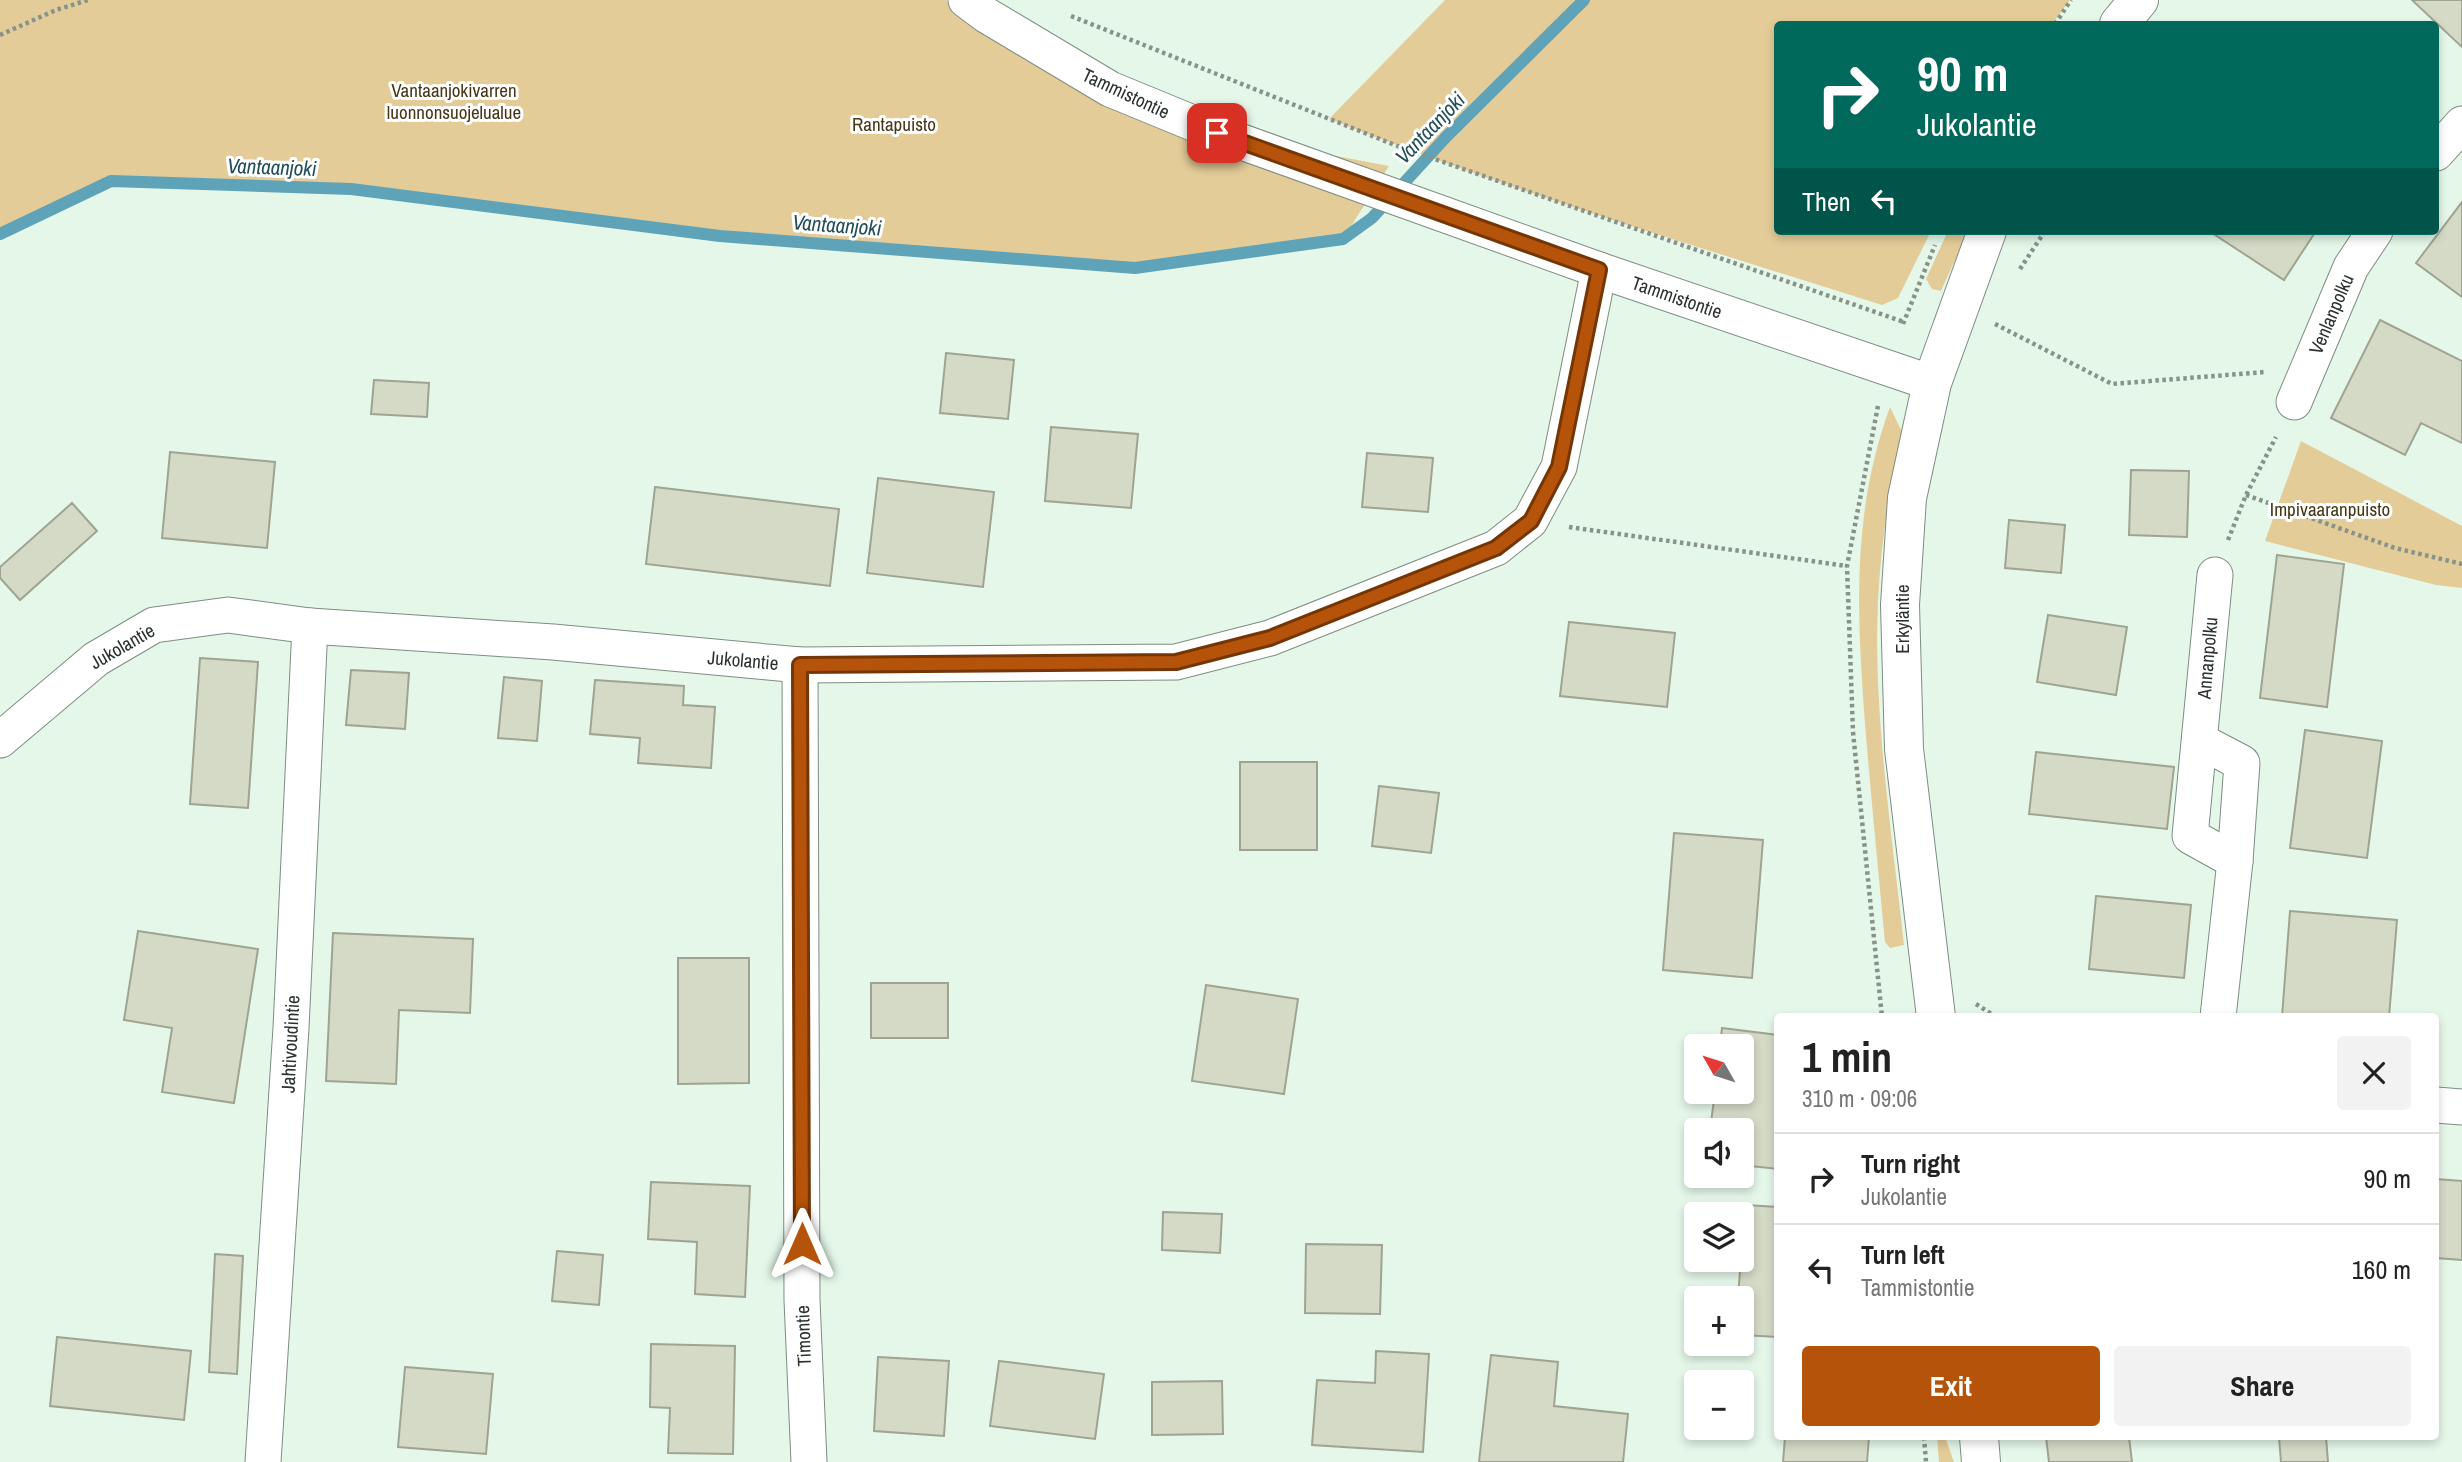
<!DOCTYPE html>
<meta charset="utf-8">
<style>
body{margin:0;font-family:"Archivo Narrow",sans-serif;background:#f2f2f2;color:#222;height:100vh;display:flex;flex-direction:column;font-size:26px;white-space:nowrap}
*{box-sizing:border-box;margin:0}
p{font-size:23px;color:#767676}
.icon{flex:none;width:38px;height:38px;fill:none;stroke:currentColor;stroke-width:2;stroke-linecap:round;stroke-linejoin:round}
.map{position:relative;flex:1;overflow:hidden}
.details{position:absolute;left:1774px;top:1013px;width:665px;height:427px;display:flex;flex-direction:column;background:#fff;border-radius:7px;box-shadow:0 4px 10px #0003}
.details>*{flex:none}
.top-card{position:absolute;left:1774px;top:21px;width:665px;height:214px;border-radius:7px;box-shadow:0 4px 10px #0003;background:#00695c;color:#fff;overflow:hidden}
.needle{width:46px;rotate:309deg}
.controls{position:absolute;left:1684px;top:1034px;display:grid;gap:14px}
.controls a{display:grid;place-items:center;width:70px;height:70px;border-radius:7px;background:#fff;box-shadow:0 4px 10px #0003;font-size:35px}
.pin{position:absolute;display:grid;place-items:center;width:60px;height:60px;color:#fff;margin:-30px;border-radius:14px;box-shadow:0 4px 10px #0006}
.me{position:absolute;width:77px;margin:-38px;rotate:0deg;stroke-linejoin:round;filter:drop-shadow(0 0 5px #0008)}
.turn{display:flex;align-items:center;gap:24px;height:147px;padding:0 28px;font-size:32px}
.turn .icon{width:91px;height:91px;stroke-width:2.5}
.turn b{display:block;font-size:49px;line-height:60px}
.then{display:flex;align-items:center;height:66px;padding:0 28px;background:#0003;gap:14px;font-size:26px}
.round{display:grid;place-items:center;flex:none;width:74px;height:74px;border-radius:7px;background:#f2f2f2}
.head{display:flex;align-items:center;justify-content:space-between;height:119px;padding:0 28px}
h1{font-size:42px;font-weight:700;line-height:52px}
.primary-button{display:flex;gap:14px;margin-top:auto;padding:14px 28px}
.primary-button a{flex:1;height:80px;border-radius:7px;background:#b45309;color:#fff;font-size:28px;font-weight:700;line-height:80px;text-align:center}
.primary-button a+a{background:#f2f2f2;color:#222}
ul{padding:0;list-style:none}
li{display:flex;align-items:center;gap:21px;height:91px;padding:0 28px;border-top:2px solid #e0e0e0}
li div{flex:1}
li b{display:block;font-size:26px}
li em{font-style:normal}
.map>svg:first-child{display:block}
.green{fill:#e4cc98}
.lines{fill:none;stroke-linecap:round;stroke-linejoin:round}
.stream{stroke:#5ea3b7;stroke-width:12}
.building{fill:#d5dac7;stroke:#9fa492;stroke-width:2}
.street-casing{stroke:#7d8e81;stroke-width:37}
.secondary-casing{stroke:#7d8e81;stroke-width:40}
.path{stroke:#87938a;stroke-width:4.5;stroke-dasharray:3.5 3.5;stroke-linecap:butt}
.street{stroke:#fff;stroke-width:35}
.secondary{stroke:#fff;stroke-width:38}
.route-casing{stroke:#753606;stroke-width:18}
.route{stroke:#b45309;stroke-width:12}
.labels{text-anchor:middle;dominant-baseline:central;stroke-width:6;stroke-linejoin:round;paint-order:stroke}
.park-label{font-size:19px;fill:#463717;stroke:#fff}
.street-label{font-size:19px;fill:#2b322d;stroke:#fff}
.water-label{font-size:21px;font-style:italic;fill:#224d5a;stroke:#fff}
</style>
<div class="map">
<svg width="2462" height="1462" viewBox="0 0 2462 1462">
<rect width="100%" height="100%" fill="#e5f7e9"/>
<g class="green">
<polygon points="0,0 946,0 962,17 1217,133 1389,166 1343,239 1135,268 720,236 351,189 111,181 0,234"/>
<path d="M1445 0H2070L2052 24H1778V231H1931L1898 298 1882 305C1696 246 1510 191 1329 119Z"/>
<polygon points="1948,231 1968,231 1941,291 1932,289 1926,279"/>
<path d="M1890 407 1902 432C1889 488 1881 544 1878 601 1873 712 1892 834 1904 945L1890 948 1885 942C1878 869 1871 796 1865 724 1857 613 1851 514 1890 407Z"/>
<polygon points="2301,441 2462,526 2462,588 2436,585 2265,541"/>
<polygon points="1937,1437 1945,1437 1954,1462 1939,1462"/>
</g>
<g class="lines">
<polyline class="stream" points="0,234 111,181 351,189 720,236 1135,268 1343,239 1372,218 1446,137 1584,0"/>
</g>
<g class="building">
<polygon points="2412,0 2462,0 2462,47"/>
<polygon points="2462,202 2462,297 2416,263"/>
<polygon points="2209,231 2316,231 2284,280"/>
<polygon points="2380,320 2462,361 2462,443 2421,423 2405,455 2331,418"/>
<polygon points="946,353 1014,360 1008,419 940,413"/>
<polygon points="374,380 429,383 427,417 371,414"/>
<polygon points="1051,427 1138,434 1131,508 1045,501"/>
<polygon points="170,452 275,462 267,548 162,538"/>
<polygon points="1367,453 1433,458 1428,512 1362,507"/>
<polygon points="2131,470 2189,471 2187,537 2129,535"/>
<polygon points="878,478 994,492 983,587 867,573"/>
<polygon points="655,487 839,509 830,586 646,564"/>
<polygon points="72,503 97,531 20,600 0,578 0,567"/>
<polygon points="2009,520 2065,525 2061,573 2005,568"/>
<polygon points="2277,555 2344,564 2327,707 2260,698"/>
<polygon points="2048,615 2127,627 2116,695 2037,682"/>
<polygon points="1569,622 1675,633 1667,707 1560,696"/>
<polygon points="200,658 258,662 248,808 190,804"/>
<polygon points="351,670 409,673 405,729 346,725"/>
<polygon points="504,677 542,681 537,741 498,738"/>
<polygon points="595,680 684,686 683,705 715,707 711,768 638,763 640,738 590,734"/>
<polygon points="2305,730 2382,741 2367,858 2290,848"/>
<polygon points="2036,752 2174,767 2167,829 2029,814"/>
<rect x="1240" y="762" width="77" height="88"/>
<polygon points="1379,786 1439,793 1431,853 1372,846"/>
<polygon points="1674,833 1763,840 1752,978 1663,970"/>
<polygon points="2096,896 2191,905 2184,978 2089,969"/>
<polygon points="2290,911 2397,920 2389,1017 2282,1017"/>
<polygon points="138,931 258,949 234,1103 162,1092 172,1028 124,1020"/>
<polygon points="333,933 473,939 470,1013 399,1010 396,1084 326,1081"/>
<polygon points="678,958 749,958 749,1083 678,1084"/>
<rect x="871" y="983" width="77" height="55"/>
<polygon points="1206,985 1298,999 1284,1094 1192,1081"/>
<polygon points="1722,1028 1778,1035 1778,1169 1741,1165 1741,1130 1710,1130 1715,1092 1741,1092 1741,1046 1720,1046"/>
<polygon points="2436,1179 2462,1181 2462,1260 2436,1258"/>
<polygon points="651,1182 750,1186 745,1297 695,1294 697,1242 648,1239"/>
<polygon points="1745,1205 1778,1207 1778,1337 1741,1335 1741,1298 1738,1298"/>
<polygon points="1163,1212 1222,1214 1220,1253 1162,1250"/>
<polygon points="1306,1244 1382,1245 1380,1314 1305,1313"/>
<polygon points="557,1251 603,1255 599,1305 552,1301"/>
<polygon points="215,1254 243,1256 237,1374 209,1372"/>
<polygon points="57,1337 191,1351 184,1420 50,1406"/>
<polygon points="651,1344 735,1346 733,1454 668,1453 670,1408 650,1407"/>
<polygon points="1376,1351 1429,1354 1423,1452 1312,1445 1317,1380 1375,1383"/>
<polygon points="1491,1355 1558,1362 1554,1406 1628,1414 1623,1462 1479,1462"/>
<polygon points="878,1357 949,1361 944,1436 874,1431"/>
<polygon points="999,1361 1104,1374 1095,1439 990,1426"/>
<polygon points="405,1367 493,1374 486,1454 398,1447"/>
<polygon points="1222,1381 1223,1434 1152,1435 1152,1382"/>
<polygon points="1785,1437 1869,1437 1867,1462 1783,1462"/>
<polygon points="2046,1437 2129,1437 2132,1462 2049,1462"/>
<polygon points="2279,1437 2326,1437 2328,1462 2281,1462"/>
</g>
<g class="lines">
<g class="street-casing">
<g id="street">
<polyline points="966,0 986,15 1110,89 1217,133 1599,270 1932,383"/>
<polyline points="2436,153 2462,124"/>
<polyline points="2294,402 2351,267 2375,231"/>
<polyline points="2215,575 2190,836 2235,861"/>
<polyline points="800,665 802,1300 809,1462"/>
<polyline points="0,740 96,659 154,625 228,615 310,626 553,642 800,665 1176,662 1270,638 1496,548 1530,521 1559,467 1599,270"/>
<polyline points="2200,741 2242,763 2235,861 2218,1017"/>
<polyline points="2436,1105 2462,1107"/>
<polyline points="263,1462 291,1028 310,626"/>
</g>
</g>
<g class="secondary-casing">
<g id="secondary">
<polyline points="2119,24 2139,0"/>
<polyline points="1936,1017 1904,749 1900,605 1907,498 1932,383 1987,231"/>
<polyline points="1979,1437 1981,1462"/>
</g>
</g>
<g class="path">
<polyline points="1071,16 1400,147 1904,322"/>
<polyline points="2055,24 2071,0"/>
<polyline points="0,35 56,10 88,0"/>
<polyline points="2020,269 2045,231"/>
<polyline points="1903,324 1935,245"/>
<polyline points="1995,324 2112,384 2265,372"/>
<polyline points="1878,406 1847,566 1853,732 1882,1017"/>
<polyline points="2246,495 2395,548 2462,564"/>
<polyline points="1569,527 1847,566"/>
<polyline points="2228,540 2246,495 2276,437"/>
<polyline points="1976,1004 1993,1015 2007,1017"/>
<polyline points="1924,1437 1926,1462"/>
</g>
<use href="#street" class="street"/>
<use href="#secondary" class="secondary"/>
</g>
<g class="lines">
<g class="route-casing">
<polyline id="route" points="802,1244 800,665 1176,662 1270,638 1496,548 1531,521 1559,467 1599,270 1217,133"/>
</g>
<use href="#route" class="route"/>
</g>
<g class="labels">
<g class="park-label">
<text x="454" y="90">Vantaanjokivarren<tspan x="454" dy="22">luonnonsuojelualue</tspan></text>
<text x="894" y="124">Rantapuisto</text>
<text x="2330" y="509">Impivaaranpuisto</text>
</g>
<g class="street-label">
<text transform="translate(1126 93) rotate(25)">Tammistontie</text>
<text transform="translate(1677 297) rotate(19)">Tammistontie</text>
<text transform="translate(2331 314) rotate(-67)">Venlanpolku</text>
<text transform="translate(1902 619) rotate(-90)">Erkyläntie</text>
<text transform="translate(122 646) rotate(-30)">Jukolantie</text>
<text transform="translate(2207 658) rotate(-85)">Annanpolku</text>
<text transform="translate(743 660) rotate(5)">Jukolantie</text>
<text transform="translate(290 1044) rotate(-87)">Jahtivoudintie</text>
<text transform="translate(803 1336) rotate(-92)">Timontie</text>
</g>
<g class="water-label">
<text transform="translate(1430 128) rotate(-46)">Vantaanjoki</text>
<text transform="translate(272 167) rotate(2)">Vantaanjoki</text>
<text transform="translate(837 225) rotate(4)">Vantaanjoki</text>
</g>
</g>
</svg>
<div class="controls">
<a><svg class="needle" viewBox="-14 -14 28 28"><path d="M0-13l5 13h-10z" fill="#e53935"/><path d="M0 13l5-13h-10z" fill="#767676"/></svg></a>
<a><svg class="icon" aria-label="sound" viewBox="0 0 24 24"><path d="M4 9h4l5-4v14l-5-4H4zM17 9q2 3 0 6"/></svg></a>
<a><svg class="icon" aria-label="layers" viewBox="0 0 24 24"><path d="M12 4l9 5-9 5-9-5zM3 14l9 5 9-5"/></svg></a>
<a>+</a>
<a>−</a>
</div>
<div class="pin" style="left:1217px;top:133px;background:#d93025"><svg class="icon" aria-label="arrive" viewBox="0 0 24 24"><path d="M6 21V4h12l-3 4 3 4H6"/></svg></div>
<svg class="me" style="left:802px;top:1244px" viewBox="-20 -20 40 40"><path d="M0-17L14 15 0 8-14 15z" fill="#b45309" stroke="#fff" stroke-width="4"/></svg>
<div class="top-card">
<div class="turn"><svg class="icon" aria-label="right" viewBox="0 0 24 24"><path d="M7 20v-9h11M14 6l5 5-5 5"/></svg><div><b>90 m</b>Jukolantie</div></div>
<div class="then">Then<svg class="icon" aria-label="left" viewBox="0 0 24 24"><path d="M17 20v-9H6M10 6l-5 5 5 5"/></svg></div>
</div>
<section class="details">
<div class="head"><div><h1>1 min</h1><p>310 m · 09:06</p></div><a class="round"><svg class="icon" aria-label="close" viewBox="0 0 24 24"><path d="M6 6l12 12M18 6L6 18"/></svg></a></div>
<ul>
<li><svg class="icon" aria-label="right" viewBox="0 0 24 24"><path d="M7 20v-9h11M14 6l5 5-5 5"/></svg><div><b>Turn right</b><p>Jukolantie</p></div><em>90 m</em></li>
<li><svg class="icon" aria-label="left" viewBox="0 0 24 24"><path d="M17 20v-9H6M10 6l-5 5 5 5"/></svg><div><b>Turn left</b><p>Tammistontie</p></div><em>160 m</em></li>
</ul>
<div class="primary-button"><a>Exit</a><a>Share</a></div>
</section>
</div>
